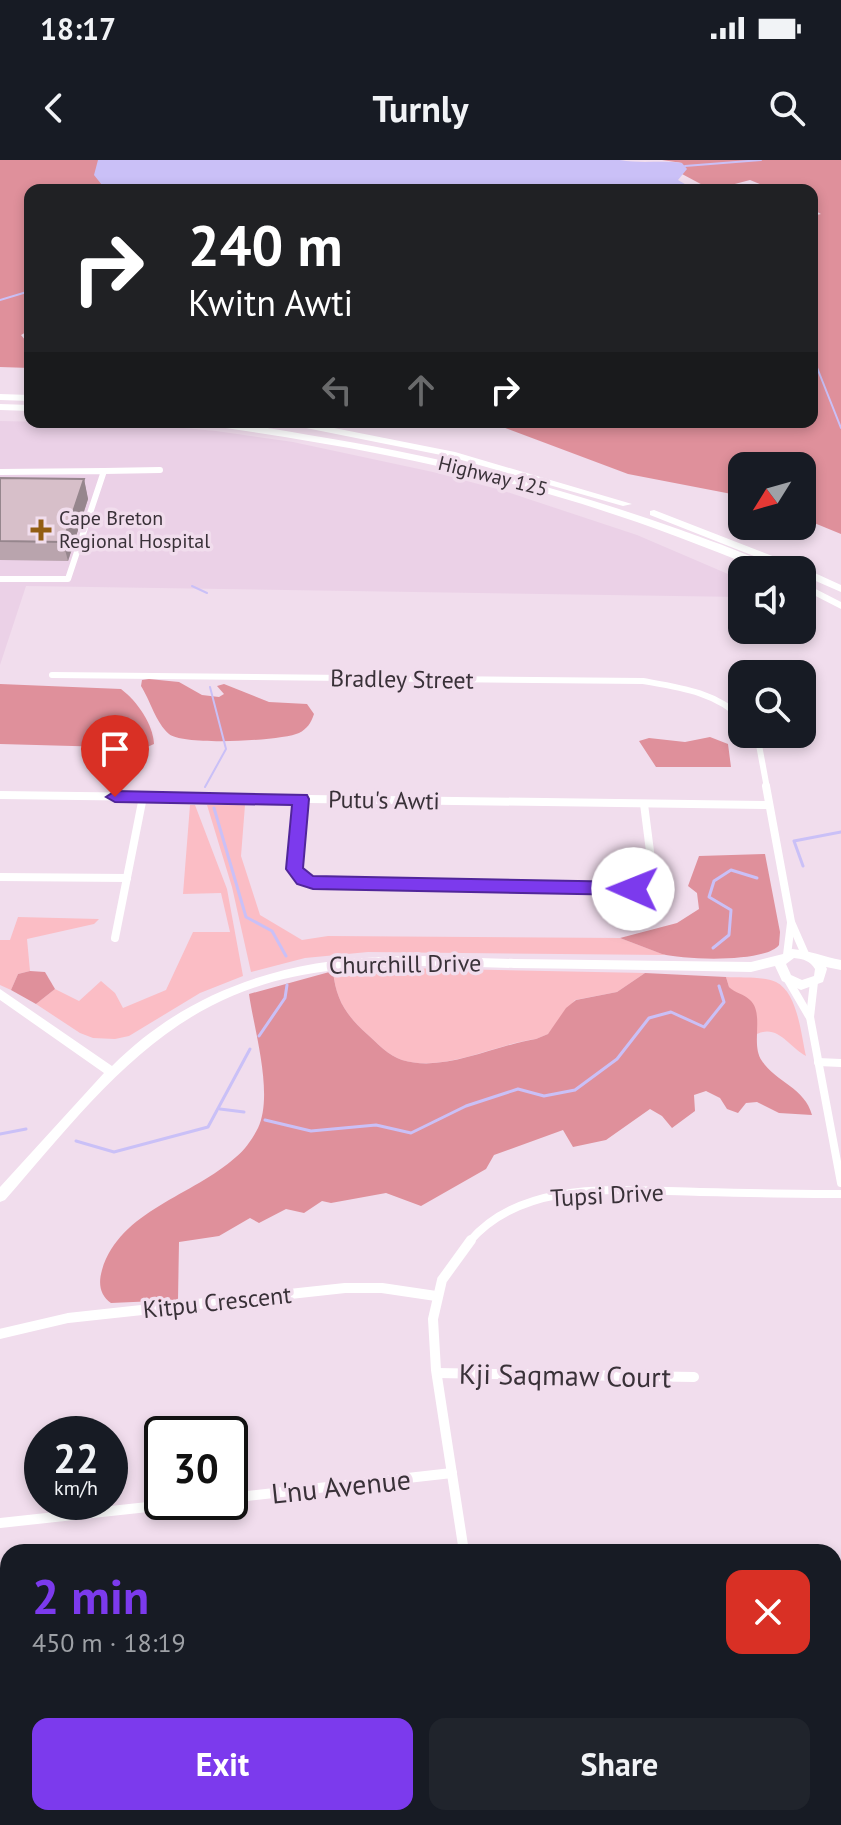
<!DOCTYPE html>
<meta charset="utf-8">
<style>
body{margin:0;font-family:"PT Sans",sans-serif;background:#20242c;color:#f1f3f6;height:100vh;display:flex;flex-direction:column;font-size:30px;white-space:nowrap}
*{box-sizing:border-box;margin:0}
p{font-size:26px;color:#9ea1a6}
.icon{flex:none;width:44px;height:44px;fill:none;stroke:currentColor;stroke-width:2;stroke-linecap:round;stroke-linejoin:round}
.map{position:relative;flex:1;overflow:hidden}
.side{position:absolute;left:0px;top:1384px;width:842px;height:282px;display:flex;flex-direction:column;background:#171b24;border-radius:24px 24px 0 0;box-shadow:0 4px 12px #0003}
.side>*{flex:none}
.hud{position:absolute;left:24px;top:24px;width:794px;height:244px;border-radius:16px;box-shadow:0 4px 12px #0003;background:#202124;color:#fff;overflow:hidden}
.needle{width:52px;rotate:233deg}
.buttons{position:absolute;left:728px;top:292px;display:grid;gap:16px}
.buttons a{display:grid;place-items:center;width:88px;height:88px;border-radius:16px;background:#171b24;box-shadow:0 4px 12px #0003;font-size:40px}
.speed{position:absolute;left:24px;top:1256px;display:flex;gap:16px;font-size:40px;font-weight:700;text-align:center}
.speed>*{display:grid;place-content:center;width:104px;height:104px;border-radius:50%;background:#171b24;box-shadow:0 4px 12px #0003;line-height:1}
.speed small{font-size:20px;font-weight:400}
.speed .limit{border:4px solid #111;border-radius:12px;background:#fff;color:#111}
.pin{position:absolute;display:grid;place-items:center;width:68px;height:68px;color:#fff;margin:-82px -34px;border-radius:50% 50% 50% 0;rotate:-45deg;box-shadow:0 0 8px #0007}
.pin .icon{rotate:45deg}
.me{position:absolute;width:88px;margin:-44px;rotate:271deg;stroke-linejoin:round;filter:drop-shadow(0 0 6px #0008)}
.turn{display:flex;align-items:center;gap:28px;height:168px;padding:0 32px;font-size:36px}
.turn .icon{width:104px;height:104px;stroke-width:2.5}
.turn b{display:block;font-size:56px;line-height:68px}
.lanes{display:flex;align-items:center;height:76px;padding:0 32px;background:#0003;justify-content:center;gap:40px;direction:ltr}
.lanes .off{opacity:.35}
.round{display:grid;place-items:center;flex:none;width:84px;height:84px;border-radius:16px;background:#20242c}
.summary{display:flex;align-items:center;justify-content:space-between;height:136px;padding:0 32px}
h1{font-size:48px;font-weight:700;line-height:60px;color:#7c3aed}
.button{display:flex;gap:16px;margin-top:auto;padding:16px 32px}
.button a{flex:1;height:92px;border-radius:16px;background:#7c3aed;color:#fff;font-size:32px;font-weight:700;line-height:92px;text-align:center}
.button a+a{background:#20242c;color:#f1f3f6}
.status{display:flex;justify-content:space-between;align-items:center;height:56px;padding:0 40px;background:#171b24;direction:ltr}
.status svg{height:22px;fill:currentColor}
header{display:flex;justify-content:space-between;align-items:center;height:104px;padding:0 32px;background:#171b24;font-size:36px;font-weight:700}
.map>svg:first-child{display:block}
.built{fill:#ebd1e7}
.green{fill:#fbbdc5}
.forest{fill:#df909b}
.water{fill:#cac0f7}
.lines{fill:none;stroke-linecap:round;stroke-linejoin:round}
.stream-far1{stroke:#cac0f7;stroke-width:2}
.stream{stroke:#cac0f7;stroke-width:3}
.street-far2{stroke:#fff;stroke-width:6}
.street-far1{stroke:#fff;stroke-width:8}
.street{stroke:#fff;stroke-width:10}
.secondary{fill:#fff;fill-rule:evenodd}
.highway{fill:#fff;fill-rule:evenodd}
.wall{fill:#b9a4ad}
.shaded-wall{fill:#96868d}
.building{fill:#d7bfc9;stroke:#96868d;stroke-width:2}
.route{fill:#7c3aed;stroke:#51269a;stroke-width:2}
.poi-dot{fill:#925d12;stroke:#f1dded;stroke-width:3}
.labels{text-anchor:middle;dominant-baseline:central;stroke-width:7;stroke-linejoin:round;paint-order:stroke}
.far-street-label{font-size:20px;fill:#393138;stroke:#f1dded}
.far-poi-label{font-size:20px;fill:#393138;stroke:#f1dded;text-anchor:start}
.street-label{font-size:24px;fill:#393138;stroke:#f1dded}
.near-street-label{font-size:28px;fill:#393138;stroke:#f1dded}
</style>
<div class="status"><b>18:17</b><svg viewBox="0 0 49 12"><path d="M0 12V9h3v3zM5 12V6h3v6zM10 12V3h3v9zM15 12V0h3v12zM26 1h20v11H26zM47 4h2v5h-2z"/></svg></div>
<header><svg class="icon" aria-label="back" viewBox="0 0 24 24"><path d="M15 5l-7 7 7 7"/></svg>Turnly<svg class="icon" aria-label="search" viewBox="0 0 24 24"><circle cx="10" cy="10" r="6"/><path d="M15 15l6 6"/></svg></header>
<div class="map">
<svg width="841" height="1665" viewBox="0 0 841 1665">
<rect width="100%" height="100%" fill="#f1dded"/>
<polygon class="built" points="0,261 140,264 216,271 293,282 433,312 501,330 637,375 742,420 742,437 26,426 0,505"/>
<g class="green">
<polygon points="190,645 195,645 227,729 243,816 200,833 129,876 115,879 93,878 80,873 36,844 55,829 79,841 101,821 115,833 123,848 166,830 193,772 230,772 221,733 183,734"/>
<polygon points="207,645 245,645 241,696 260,755 302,780 328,776 620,778 665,795 368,792 305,798 251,812 232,727"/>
<polygon points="18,757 99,759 94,764 27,779 30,811 18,814 11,830 0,825 0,780 10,780"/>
<path d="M402 808 645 813 617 832 575 840 548 874 536 879C495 884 444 913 402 900 389 896 377 883 367 874 346 855 336 840 333 811Z"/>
<path d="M726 817C741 818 762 816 776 822 798 833 801 875 806 896 789 887 778 864 757 874 756 835 752 849 729 827Z"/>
</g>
<g class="forest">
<polygon points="0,0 98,0 105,27 100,30 30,30 30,170 21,175 30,186 30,208 0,207"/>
<polygon points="662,0 841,0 841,374 802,358 802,306 742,306 742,336 628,314 489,262 812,262 812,56 821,54 812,49 812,30 774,30 750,20 712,30 682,14 682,3"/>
<path d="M149 519 179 522 202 535 219 537 224 534 217 526 224 524 269 542 307 544 314 554C311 563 307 569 299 573 282 581 183 586 169 574 156 563 150 540 141 526L142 520Z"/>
<path d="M0 524 121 529C137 541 153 564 154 584L145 588 0 584Z"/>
<polygon points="710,577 728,584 731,607 656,607 639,581 649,578 685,582"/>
<path d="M765 694 780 772 779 785C765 803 684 800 662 794 648 789 634 783 620 778L677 763 699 749 697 733 688 726 699 696Z"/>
<polygon points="30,811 45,812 55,829 36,844 11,830 18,814"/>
<path d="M333 811C336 840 346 855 367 874 377 883 389 896 402 900 444 913 495 885 536 879L548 874 566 848 576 840 617 832 645 813 726 817 729 827C735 833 744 834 750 840 765 854 750 884 762 901 776 922 805 928 812 955L779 953 757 942 746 943 738 953 727 949 720 938 706 931 694 935 695 951 672 968 662 956 650 949 606 980 573 987 563 970 494 995 486 1009 421 1046 386 1033 331 1043 322 1041 304 1053 286 1049 259 1063 250 1058 219 1076 179 1082 178 1140 111 1143C100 1135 98 1124 102 1110 120 1050 193 1036 236 997 245 990 253 978 258 968 274 934 254 870 249 834Z"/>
</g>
<path class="water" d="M98 0H620C641 4 661 0 682 3L687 9 678 20 695 30H106L94 15Z"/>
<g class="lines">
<g class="stream-far1">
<polyline points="685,6 761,0"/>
<polyline points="0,140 30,131"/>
<polyline points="812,195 841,268"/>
<polyline points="74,262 95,267"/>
<polyline points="192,426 207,433"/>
<polyline points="205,627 226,589 210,527"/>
</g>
<g class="stream">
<polyline points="214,648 246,757 272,771 286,796"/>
<polyline points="803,706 794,681 841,672"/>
<polyline points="713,788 729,775 731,750 709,737 714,721 731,710 757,718"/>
<polyline points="259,876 285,838 287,825"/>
<polyline points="220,949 244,952"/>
<polyline points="265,960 311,971 376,965 411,973 466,946 518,929 544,936 575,930 617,899 649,858 671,852 704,867 724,842 719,826"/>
<polyline points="0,974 26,969"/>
<polyline points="76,981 114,992 208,967 250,889"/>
</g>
<g class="street-far2">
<polyline points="104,311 160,310"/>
<polyline points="0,312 104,311 68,419 0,419"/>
<path d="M52 515 643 521C677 527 717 532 742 559"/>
<polyline points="751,574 759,585 767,628"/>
</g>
<g class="street-far1">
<polyline points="766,626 791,762 805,794"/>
<polyline points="0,635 768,645"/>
<polyline points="301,639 295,709 308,722 633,729 649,722 653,715 644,644"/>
<polyline points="0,717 127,718"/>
<polyline points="115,778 143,637"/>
<polyline points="787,795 791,763"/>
<polyline points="788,820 809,856"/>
<polyline points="814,822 810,857 841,1023"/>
<polyline points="818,902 841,903"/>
<path d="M469 1082C524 1017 624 1031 700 1032 747 1033 794 1034 841 1034"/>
</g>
<g class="street">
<polyline points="0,1174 68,1158 345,1128 382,1128 436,1136"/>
<polyline points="437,1213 694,1217"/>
<polyline points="230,1338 452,1313"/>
<polyline points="0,1363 194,1342"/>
<polyline points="464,1392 436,1210 433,1159 442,1120 471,1080"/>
<polyline points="834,1448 841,1452"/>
<polyline points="0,1652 8,1654"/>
<polyline points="37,1658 81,1665"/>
<polyline points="485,1658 485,1665"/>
</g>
<path class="secondary" d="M792 789C808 790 825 797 841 800V810L826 807 827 809 823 822 801 830 782 821 775 806 751 812C672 810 593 809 514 808 412 806 305 797 211 846 127 889 66 971 5 1040L0 1042V1027L104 913 0 840V829L112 906C186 832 279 801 381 797 425 794 470 798 514 799 593 800 672 801 751 802L783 794ZM794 798C804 799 810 801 815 809L814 816 802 820 791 815 786 804Z"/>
<g class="highway">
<polygon points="0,234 30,235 30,241 0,240"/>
<polygon points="0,244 30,245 30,251 0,250"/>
<path d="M200 262C243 262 285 271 327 278 448 298 566 329 681 370 705 379 757 396 776 410H762C696 383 630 358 562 338 445 303 325 282 205 265Z"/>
<polygon points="309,263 455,292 632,344 623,346 451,297 306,268 306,264"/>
<polygon points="654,350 806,409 841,425 841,432 802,415 802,410 789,410 650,355 650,351"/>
<polygon points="802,422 841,442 841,449 802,429"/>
</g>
</g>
<polygon class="wall" points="0,318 84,319 88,339 68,401 0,400"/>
<polygon class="shaded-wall" points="84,319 88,339 68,401 63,382"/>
<polygon class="building" points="0,318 84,319 63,382 0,381"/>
<polygon class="route" points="115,631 307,635 309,639 303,708 313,716 633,722 642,729 633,735 313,729 297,724 286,709 292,645 115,642 106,637"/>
<path class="poi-dot" d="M37 358h8v8h8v8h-8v8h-8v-8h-8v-8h8z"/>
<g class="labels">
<g class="far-street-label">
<text transform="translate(493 316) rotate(14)">Highway 125</text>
</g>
<g class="far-poi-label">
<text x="59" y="358">Cape Breton<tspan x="59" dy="23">Regional Hospital</tspan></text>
</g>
<g class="street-label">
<text transform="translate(402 519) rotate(1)">Bradley Street</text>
<text transform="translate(384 640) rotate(1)">Putu's Awti</text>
<text transform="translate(405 804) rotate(-1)">Churchill Drive</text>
<text transform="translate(607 1035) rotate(-3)">Tupsi Drive</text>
<text transform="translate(217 1142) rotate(-6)">Kitpu Crescent</text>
</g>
<g class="near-street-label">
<text transform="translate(565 1215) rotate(1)">Kji Saqmaw Court</text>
<text transform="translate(341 1326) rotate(-6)">L'nu Avenue</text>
</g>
</g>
</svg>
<div class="buttons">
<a><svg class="needle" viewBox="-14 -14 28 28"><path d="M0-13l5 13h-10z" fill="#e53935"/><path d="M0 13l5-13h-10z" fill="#9ea1a6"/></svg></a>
<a><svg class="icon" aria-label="sound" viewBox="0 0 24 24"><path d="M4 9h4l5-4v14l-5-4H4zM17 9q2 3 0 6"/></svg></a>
<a><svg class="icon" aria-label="search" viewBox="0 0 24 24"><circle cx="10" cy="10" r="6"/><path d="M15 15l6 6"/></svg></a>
</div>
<div class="speed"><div>22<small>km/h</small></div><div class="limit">30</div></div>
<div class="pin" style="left:115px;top:637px;background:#d93025"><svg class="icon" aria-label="arrive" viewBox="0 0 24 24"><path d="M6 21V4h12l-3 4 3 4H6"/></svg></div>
<svg class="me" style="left:633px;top:729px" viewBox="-20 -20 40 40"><circle r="19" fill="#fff"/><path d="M0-13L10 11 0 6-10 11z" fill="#7c3aed"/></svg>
<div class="hud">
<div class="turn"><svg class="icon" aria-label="right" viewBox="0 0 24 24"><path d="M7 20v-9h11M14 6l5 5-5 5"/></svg><div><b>240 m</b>Kwitn Awti</div></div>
<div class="lanes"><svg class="icon off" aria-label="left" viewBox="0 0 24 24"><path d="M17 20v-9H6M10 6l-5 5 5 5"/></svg><svg class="icon off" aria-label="ahead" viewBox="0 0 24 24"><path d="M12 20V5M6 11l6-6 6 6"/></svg><svg class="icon" aria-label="right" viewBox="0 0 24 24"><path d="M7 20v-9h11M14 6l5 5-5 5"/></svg></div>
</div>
<section class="side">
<div class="summary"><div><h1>2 min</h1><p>450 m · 18:19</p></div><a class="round" style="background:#d93025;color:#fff"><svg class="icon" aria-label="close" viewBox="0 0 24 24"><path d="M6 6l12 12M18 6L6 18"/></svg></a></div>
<div class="button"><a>Exit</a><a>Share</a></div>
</section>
</div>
